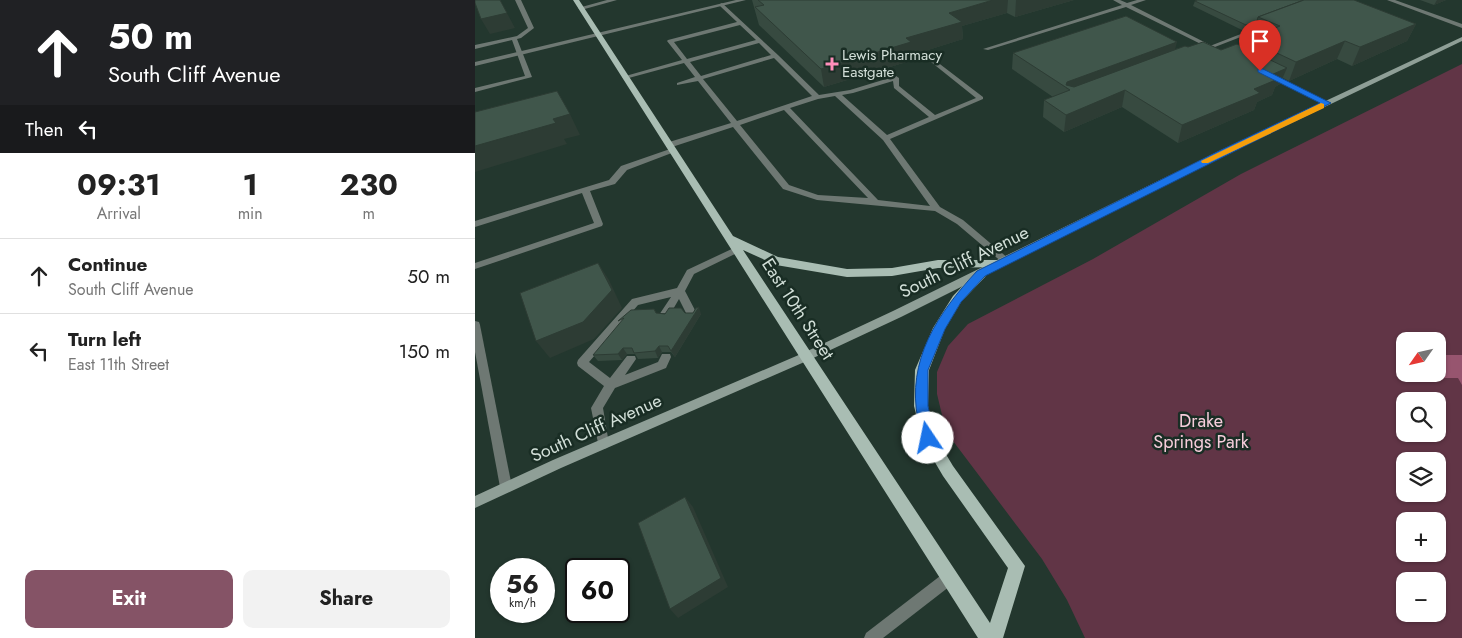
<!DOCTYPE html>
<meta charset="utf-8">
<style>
body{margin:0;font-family:Jost,sans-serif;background:#f2f2f2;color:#222;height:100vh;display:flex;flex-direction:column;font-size:19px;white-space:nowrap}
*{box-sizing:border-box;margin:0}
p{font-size:16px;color:#767676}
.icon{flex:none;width:28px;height:28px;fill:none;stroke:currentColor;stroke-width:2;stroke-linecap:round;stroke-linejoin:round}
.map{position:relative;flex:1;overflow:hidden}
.side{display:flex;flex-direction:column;background:#fff;width:475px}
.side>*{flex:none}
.guide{background:#202124;color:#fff;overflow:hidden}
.needle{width:32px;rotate:236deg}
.tools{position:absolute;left:921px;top:332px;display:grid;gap:10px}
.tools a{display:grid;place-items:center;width:50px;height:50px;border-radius:10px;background:#fff;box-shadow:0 1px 4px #0004;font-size:25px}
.speed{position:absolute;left:15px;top:558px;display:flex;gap:10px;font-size:25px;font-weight:700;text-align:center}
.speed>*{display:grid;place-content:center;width:65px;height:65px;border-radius:50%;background:#fff;box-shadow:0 1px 4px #0004;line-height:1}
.speed small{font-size:12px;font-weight:400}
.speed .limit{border:2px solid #111;border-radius:8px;background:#fff;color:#111}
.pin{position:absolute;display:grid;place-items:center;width:42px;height:42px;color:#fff;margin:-51px -21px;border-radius:50% 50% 50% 0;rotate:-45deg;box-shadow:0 0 5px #0007}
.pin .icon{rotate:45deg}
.me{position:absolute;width:55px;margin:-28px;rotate:349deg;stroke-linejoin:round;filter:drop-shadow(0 0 4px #0008)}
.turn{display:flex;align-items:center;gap:18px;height:105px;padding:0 25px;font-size:22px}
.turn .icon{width:65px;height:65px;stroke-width:2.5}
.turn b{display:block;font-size:35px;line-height:42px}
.then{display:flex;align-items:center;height:48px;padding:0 25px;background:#0003;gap:10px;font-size:19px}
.eta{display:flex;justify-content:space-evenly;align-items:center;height:85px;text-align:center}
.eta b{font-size:30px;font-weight:700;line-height:35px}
.cta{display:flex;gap:10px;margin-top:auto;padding:10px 25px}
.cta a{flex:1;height:58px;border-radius:10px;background:#855366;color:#fff;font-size:20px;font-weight:700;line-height:58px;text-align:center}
.cta a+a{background:#f2f2f2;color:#222}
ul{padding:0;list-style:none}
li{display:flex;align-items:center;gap:15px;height:75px;padding:0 25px;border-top:1px solid #e0e0e0}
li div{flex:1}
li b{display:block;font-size:19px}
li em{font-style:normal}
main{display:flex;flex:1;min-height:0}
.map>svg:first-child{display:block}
.green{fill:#613546;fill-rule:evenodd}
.water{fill:#97556f}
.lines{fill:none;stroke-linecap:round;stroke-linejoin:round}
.service{fill:#6e7873;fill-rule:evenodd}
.minor{fill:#6e7873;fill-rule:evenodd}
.tertiary{fill:#6e7873;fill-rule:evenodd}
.secondary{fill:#8f9f97;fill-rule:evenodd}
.primary{fill:#a9bdb3;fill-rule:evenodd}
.wall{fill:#374a40}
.shaded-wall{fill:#2d3c34}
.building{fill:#40564b;stroke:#2d3c34}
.route{fill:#1a73e8;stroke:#114b97}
.slow{fill:#f59e0b}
.poi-dot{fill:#ff8eba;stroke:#192d24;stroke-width:2}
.labels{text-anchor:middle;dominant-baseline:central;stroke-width:5;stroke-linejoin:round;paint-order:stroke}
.far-poi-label{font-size:15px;fill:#d2dfd8;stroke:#192d24;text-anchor:start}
.street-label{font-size:18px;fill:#d2dfd8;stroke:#192d24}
.park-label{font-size:18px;fill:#f6cddb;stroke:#192d24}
</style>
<main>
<section class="side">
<div class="guide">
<div class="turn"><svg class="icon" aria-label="ahead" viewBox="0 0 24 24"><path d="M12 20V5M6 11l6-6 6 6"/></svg><div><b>50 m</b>South Cliff Avenue</div></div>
<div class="then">Then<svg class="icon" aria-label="left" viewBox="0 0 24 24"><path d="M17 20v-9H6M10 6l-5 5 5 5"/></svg></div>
</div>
<div class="eta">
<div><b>09:31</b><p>Arrival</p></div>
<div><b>1</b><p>min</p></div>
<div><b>230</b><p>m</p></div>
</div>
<ul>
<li><svg class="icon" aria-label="ahead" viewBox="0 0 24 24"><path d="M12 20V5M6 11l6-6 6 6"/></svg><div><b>Continue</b><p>South Cliff Avenue</p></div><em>50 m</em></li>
<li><svg class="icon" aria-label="left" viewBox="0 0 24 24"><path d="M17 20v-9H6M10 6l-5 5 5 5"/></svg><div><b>Turn left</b><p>East 11th Street</p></div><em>150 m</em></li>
</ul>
<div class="cta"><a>Exit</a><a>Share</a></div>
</section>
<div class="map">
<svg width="987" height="638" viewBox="0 0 987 638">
<rect width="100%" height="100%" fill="#23372e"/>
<path class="green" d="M987 64V638H610L592 600 567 559 478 441 467 415 462 394V372L473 346 493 324 618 259 766 174ZM930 341H962V374H930ZM930 401H962V434H930ZM930 461H962V494H930ZM930 521H962V554H930ZM930 581H962V614H930Z"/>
<polygon class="water" points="962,355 987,355 987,385 983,378 967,378 963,371"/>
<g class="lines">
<g class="service">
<polygon points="40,0 46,0 59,28 46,38 42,39 57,77 0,92 0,88 50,76 37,40 0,49 0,45 42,36 53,28"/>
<polygon points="132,0 142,0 106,10 103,8"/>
<path d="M247 3 303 55 344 95 375 90 421 76 424 78V86L460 115 501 98 451 58 450 57 453 55 508 97V99L415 139 465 207 488 220 534 259 536 261 534 263H528L482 224 460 211 342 200 308 189 258 127 197 147H191V143L256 123 223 81 202 85V83L220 77 209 63 150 79 147 77 207 60 192 41 193 40 262 22 245 6V4ZM265 25 281 40 212 59 199 42ZM284 43 296 55 226 76 215 62ZM299 58 337 96 262 121 228 79ZM418 81 419 88 454 117 412 135 367 95 378 93ZM360 96 408 140 455 206 403 200 315 108 343 99ZM309 110 393 198 343 195 314 185 265 125Z"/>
<polygon points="789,25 794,26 727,52 722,51"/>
<polygon points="195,149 198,149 202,151 152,170 140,184 115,191 128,224 127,226 0,269 0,263 119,223 107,193 0,227 0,221 134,180 146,166"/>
<polygon points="261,247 266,250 264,252 219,274 210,291 222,314 221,317 213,317 204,299 193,318 185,318 184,315 196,297 163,305 114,362 135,378 152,356 160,356 161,359 150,375 183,362 187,354 195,354 196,357 191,368 140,388 128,408 134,444 132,448 128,449 124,448 116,408 129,386 103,366 102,363 103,360 157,299 202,288 212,270"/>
<polygon points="0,321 4,322 5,325 37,487 35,491 31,493 27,491 25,487 0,352"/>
<polygon points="474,571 479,573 481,578 479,583 408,638 389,638 391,633 469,573"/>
</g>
<g class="minor">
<polygon points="261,0 271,0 0,66 0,62"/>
<polygon points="638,0 645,0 652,3 662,0 671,0 656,5 741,48 736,49 651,7 513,50 508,49 647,5"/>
<polygon points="792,74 796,74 855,103 850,104 792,76"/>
</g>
<polygon class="tertiary" points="912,0 920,0 987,24 987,28"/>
<polygon class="secondary" points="987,37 987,41 750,155 426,317 334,360 86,468 0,508 0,496 78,460 326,354 418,311 744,151"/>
<polygon class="primary" points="98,0 104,0 258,236 303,257 372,269 417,268 463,260 530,260 532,263 526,267 463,268 417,276 372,277 301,265 268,250 515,623 533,568 468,476 448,442 439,406 440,370 458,328 478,296 502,271 510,271 512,274 510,277 486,302 470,329 454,370 453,406 460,436 478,466 550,566 528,638 503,638"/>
</g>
<g class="wall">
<polygon points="277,0 599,0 540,17 532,13 487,26 488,39 437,55 438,60 349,87 284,25"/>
<polygon points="945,0 971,0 959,5"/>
<polygon points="720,1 941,24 932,41 877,66 862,59 814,81 808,78 805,84 800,87 797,95 782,102 779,110 703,143 647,107 589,132 568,117 569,100 578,97 537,69 538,53 700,49 713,47 746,50 769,48 772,39 780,36 778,34 780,26 769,31 718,6"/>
<polygon points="179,309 181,313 210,313 226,314 200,357 196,352 187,352 183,358 163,359 160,354 152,354 147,360 123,361 118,355"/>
</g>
<g class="shaded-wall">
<polygon points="25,0 40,28 15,34 6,19"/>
<polygon points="518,0 533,0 532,13 487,26 488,39 437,55 438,60 349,87 346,69 431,38 474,13"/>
<polygon points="541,0 599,0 540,17"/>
<polygon points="962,0 971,0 959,5"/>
<polygon points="782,21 780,26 769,31 771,25"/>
<polygon points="941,24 932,41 877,66 885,47"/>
<polygon points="870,41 862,59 814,81 821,62"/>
<polygon points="702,42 698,58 595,90 591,88 592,82"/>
<polygon points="812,68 805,84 800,87 797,95 782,102 779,110 703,143 707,125 779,89 796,75"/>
<polygon points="650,90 647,107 589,132 591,115"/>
<polygon points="95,114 105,135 89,139 92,144 0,172 0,146 78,119"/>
<polygon points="123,263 134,280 147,308 119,339 75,358 61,341"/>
<polygon points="224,307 226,314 200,357 196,351"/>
<polygon points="184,346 187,352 183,358 180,351"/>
<polygon points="148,348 152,354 147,360 143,354"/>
<polygon points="210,497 218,507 253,587 203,618 195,609"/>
</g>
<g class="building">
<polygon points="0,0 25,0 32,13 6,19 0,3"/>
<polygon points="283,0 518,0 474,13 487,22 431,38 436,42 346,69 280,7 289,5"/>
<polygon points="722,0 829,0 783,17 782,21 771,25 720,1"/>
<polygon points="829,0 879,0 941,24 885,47 870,41 821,62 772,39 805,26 783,17"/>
<polygon points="651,16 702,42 592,82 591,85 599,87 710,46 713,47 728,42 746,50 762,44 812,68 796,75 803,79 779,89 785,93 707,125 650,90 591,115 569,100 595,90 538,53"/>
<polygon points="82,91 95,114 78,119 81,123 0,146 0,112"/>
<polygon points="123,263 137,290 108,322 61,341 45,293"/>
<polygon points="224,307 196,351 193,346 184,346 180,351 159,353 157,348 148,348 143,354 118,355 149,318 143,321 156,310 179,309 181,313 190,314 194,308 206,308 210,313 218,313 221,308"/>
<polygon points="210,497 246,578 195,609 163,523"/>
</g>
<path class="route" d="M783 69H788L856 103 510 276 486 302 470 329 453 370V406L460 438 458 443 453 444 448 443C445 436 444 428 443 420 431 360 463 313 502 271L744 151 845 103 783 72Z"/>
<polygon class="slow" points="846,103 849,104 849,108 733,163 727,163 726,161"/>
<path class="poi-dot" d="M354.5 56.5h5v5h5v5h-5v5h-5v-5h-5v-5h5z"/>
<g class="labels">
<g class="far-poi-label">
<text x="367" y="55">Lewis Pharmacy<tspan x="367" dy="17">Eastgate</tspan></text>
</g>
<g class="street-label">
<text transform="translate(489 262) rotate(-26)">South Cliff Avenue</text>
<text transform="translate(323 309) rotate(57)">East 10th Street</text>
<text transform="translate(121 428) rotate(-24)">South Cliff Avenue</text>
</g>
<g class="park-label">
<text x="726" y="421">Drake<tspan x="726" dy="21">Springs Park</tspan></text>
</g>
</g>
</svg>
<div class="tools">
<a><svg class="needle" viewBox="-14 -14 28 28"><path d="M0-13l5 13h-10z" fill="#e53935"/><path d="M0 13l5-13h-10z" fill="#767676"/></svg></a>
<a><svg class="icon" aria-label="search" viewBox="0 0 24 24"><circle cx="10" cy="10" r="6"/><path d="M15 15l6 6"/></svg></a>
<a><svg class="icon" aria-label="layers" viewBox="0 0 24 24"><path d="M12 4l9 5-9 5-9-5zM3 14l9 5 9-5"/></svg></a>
<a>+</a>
<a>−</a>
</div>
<div class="speed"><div>56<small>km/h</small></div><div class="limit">60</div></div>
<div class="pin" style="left:785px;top:71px;background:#d93025"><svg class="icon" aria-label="arrive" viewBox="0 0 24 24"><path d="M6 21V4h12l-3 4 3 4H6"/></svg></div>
<svg class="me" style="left:453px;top:438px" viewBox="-20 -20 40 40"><circle r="19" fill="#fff"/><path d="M0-13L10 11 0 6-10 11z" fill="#1a73e8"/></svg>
</div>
</main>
